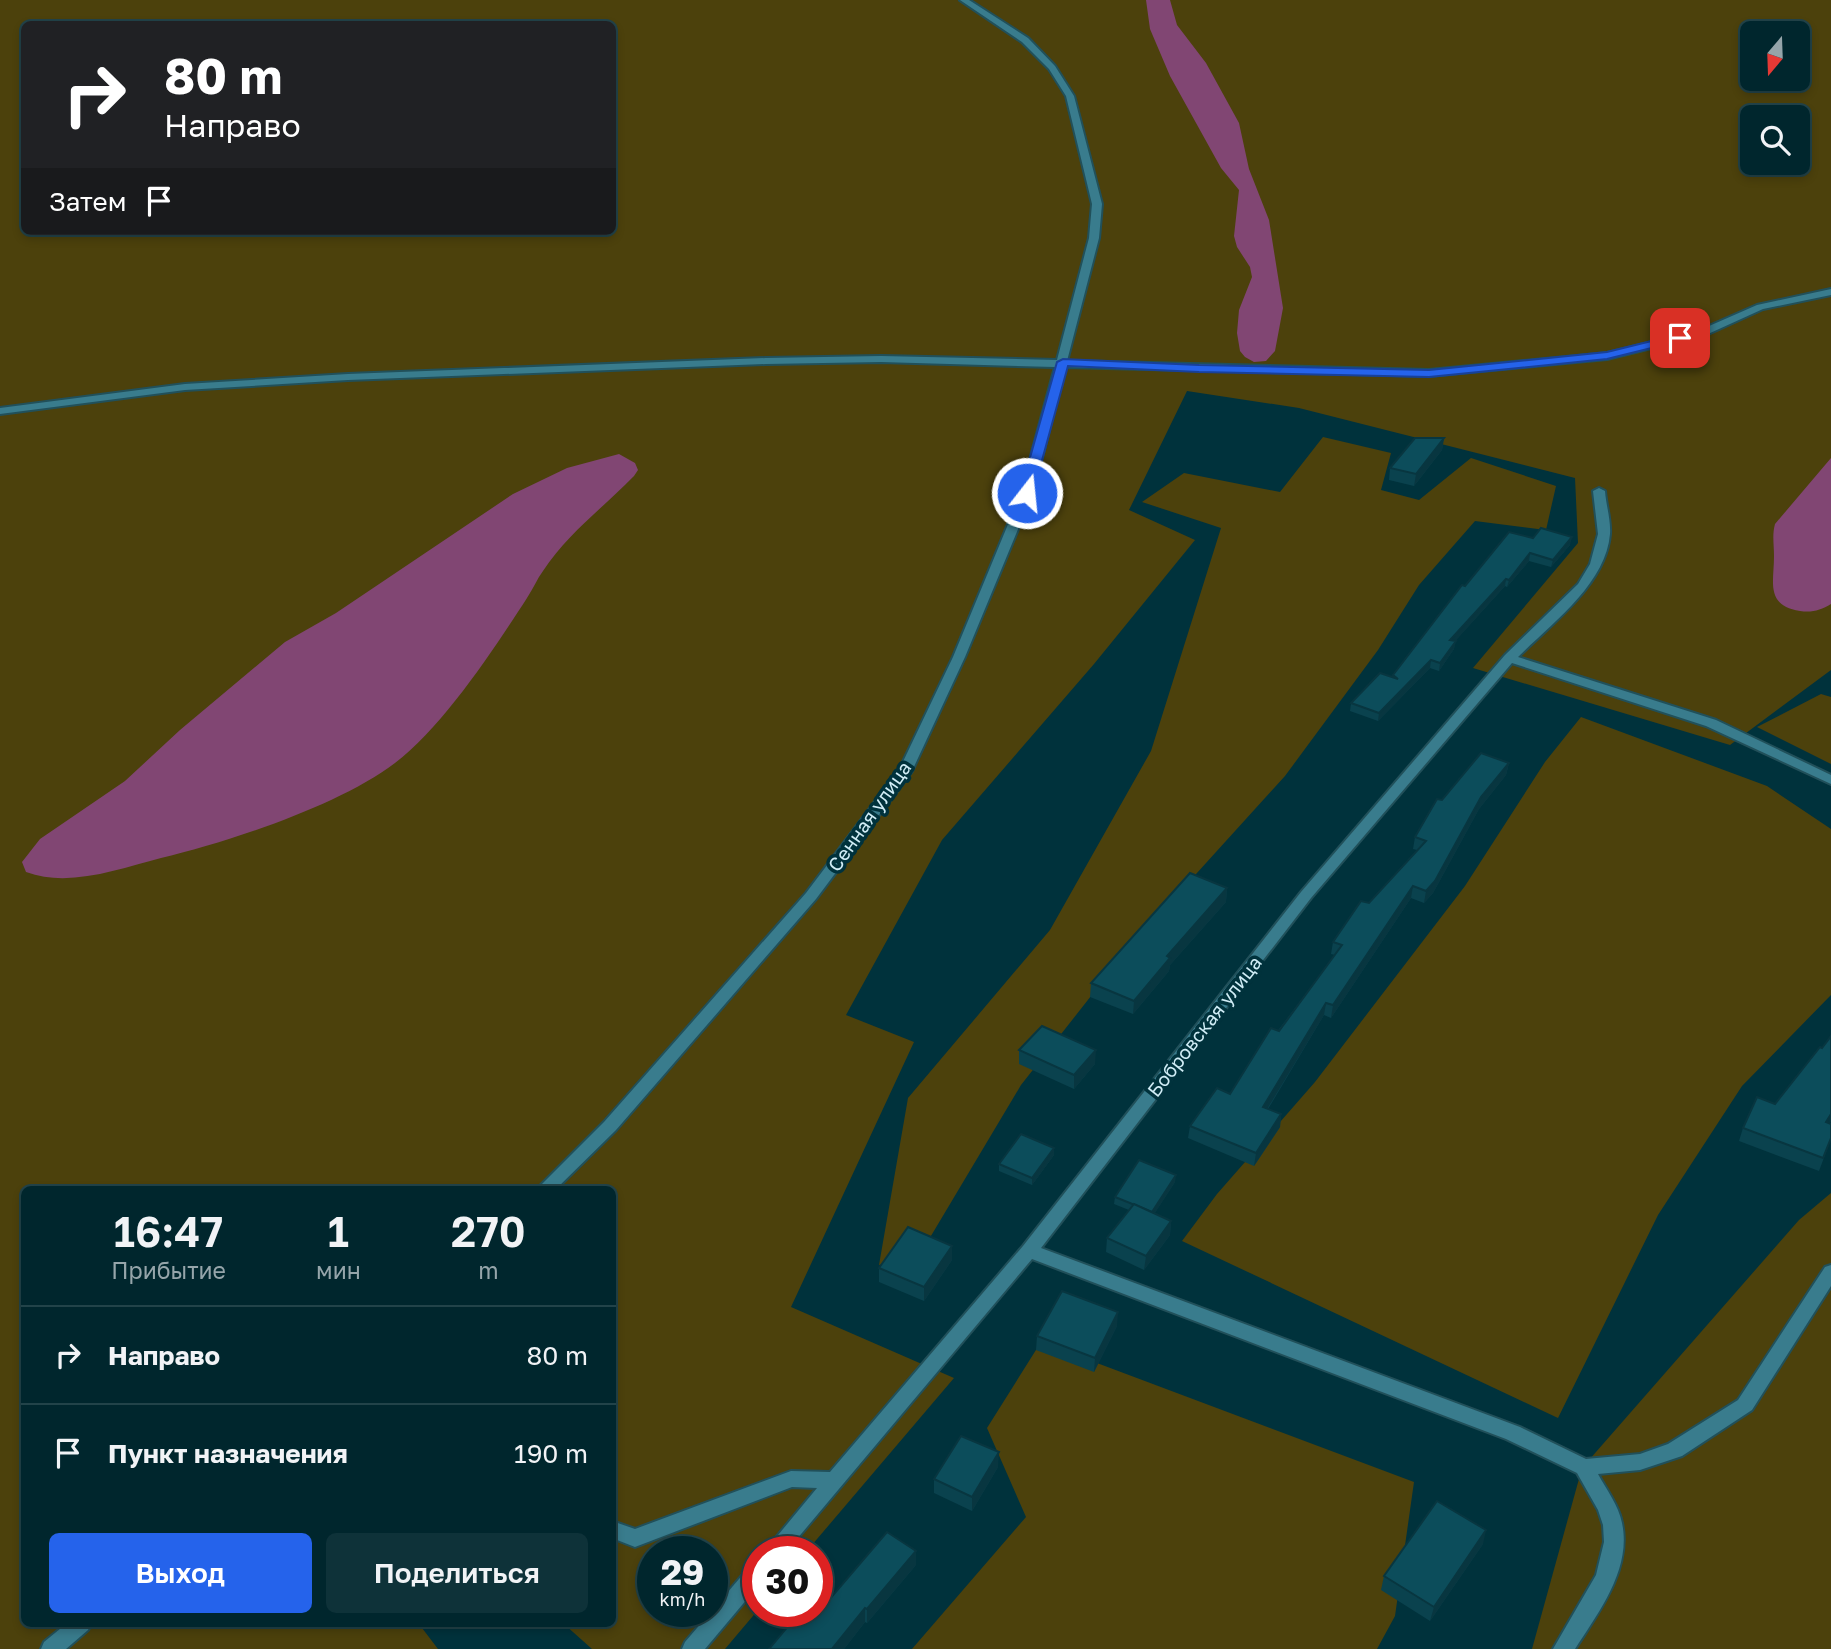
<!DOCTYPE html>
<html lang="ru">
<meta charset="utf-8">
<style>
body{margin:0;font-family:"Golos Text",sans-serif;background:#0e3239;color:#f1f3f6;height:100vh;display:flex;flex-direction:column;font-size:26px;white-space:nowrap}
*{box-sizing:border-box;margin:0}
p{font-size:23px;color:#95a5aa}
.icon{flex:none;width:38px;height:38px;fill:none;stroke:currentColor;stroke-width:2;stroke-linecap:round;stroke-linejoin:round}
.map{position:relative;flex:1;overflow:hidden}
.details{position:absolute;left:21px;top:1186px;width:595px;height:441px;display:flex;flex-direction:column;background:#00262d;border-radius:10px;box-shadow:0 4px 10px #0003,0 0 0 2px #224349}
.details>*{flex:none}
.hud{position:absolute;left:21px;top:21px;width:595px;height:214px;border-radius:10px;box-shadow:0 4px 10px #0003,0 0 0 2px #224349;background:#202124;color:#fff;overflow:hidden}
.needle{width:46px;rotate:199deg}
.fabs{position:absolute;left:1740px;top:21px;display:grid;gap:14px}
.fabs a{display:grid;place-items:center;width:70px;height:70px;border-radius:10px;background:#00262d;box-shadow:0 4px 10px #0003,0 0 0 2px #224349;font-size:35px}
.speed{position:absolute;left:637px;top:1536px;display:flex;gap:14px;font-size:35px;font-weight:700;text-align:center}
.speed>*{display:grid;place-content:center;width:91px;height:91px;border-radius:50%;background:#00262d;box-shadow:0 4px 10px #0003,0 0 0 2px #224349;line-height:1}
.speed small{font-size:18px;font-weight:400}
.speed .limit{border:10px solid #d22;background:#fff;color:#111}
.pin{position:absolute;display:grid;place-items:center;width:60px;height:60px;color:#fff;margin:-30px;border-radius:14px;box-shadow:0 4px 10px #0006}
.me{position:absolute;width:77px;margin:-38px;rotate:16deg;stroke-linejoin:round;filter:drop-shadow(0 0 5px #0008)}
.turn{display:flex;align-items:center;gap:24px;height:147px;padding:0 28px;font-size:32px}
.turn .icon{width:91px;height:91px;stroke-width:2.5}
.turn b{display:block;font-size:49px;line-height:60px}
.then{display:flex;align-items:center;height:66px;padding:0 28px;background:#0003;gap:14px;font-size:26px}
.eta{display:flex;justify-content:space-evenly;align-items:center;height:119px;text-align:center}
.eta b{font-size:42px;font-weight:600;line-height:49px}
.cta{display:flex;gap:14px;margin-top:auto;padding:14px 28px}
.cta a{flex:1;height:80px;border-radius:10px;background:#2563eb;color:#fff;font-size:28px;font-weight:600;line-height:80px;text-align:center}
.cta a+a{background:#0e3239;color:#f1f3f6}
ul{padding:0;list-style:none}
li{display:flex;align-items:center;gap:21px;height:98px;padding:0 28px;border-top:2px solid #224349}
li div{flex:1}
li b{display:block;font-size:26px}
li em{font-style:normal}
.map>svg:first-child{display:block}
.green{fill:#4c410c;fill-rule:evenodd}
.water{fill:#814673}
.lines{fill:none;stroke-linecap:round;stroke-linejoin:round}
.minor-casing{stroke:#21505a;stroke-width:4}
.minor{fill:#397c8d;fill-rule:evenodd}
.wall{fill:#0a424e}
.shaded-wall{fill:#083640}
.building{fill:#0c4d5b;stroke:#083640;stroke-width:2}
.route{fill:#2563eb;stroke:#184099;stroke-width:2}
.labels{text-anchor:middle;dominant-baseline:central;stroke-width:7;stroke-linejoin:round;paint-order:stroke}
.street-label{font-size:19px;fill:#d0edf6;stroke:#00323c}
</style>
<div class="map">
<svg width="1831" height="1649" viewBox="0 0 1831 1649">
<rect width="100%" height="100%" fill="#00323c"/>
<g class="green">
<path d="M0 0H1831V670L1730 745 1473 668 1578 543 1575 478 1299 408 1187 391 1129 510 1195 540 1094 664 942 840 846 1015 914 1042 791 1307 954 1378 806 1552H758V1610L725 1649H592L564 1624H612V1190H24V1624H419L438 1649H0ZM24 24H612V231H24ZM1752 33H1797V79H1752ZM1752 117H1797V163H1752ZM653 1552H712V1612H653Z"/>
<polygon points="1323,437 1391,453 1381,490 1419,500 1471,458 1556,486 1546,530 1475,521 1419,585 1378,650 1285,776 1128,949 1021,1085 919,1256 879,1265 908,1098 1050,930 1151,751 1221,528 1142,502 1184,473 1280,492"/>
<polygon points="1821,694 1831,697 1831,764 1757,727"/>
<polygon points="1581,717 1767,786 1831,829 1831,995 1742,1086 1658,1215 1558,1418 1182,1241 1217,1194 1315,1082 1465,886 1545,762"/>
<polygon points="1831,1193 1831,1649 1532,1649 1582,1468 1799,1220"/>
<polygon points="1041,1342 1414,1482 1395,1616 1377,1649 912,1649 1026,1517 987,1428"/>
</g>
<g class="water">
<polygon points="1146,0 1170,0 1177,25 1206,63 1239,123 1249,169 1269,220 1283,308 1275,351 1266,361 1254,362 1245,357 1240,351 1237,333 1239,310 1252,277 1250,267 1237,247 1234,236 1239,190 1221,168 1170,76 1150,29"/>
<path d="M619 454 635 463 638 470 634 476C603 508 568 533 543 571 537 579 533 589 527 598 494 649 443 727 395 763 340 805 229 842 161 858 118 869 69 888 26 872L22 862 40 839 125 781 180 730 285 642 336 613 513 494 567 468Z"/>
<path d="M1831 458V604C1821 610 1812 613 1800 611 1765 605 1774 583 1774 556 1774 544 1772 535 1775 524Z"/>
</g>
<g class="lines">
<g class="minor-casing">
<g id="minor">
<polygon points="960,0 969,0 1028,38 1055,66 1074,96 1102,204 1099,238 1067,361 1429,370 1607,353 1700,330 1757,305 1831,289 1831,295 1763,309 1708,334 1607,359 1429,376 1065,367 1033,493 965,657 912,771 816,899 616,1130 555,1190 536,1190 604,1122 806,893 899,770 953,657 1021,493 1055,367 881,362 766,364 348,380 185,390 0,414 0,408 185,384 348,374 766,358 881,356 1057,360 1089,238 1092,204 1066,96 1049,69 1022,42"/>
<path d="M1599 488 1605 491C1606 505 1611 520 1610 534 1606 584 1551 624 1518 657L1716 720 1831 775V784L1706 726 1512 663 1311 898 1041 1248 1520 1427 1586 1459 1640 1454 1668 1444 1738 1400 1825 1267 1831 1265V1286L1752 1410 1682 1456 1640 1470 1598 1474C1606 1489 1619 1506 1622 1523 1632 1569 1598 1613 1575 1649H1553L1596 1575 1604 1542 1603 1525 1598 1510 1577 1473 1506 1439 1032 1259 786 1552H764L817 1488 792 1487 635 1547 612 1538V1521L635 1529 791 1471 830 1472 1023 1246 1301 892 1505 655 1578 584 1590 564 1598 534 1593 491Z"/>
<polygon points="758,1562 758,1586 705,1649 682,1649 685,1642 751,1565"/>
<polygon points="66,1624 91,1624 88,1630 66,1649 41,1649 44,1642"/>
</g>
</g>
<use href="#minor" class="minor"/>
</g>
<g class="wall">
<polygon points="1444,438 1442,450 1414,486 1389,480 1390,468"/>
<polygon points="1533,538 1570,545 1551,567 1529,561 1507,587 1505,586 1455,641 1454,649 1439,671 1430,668 1378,721 1350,711 1351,703 1393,677 1393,675 1465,586"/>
<polygon points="1509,763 1506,775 1479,809 1433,893 1424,903 1411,898 1331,1018 1324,1015 1268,1109 1281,1114 1280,1127 1254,1166 1188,1138 1190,1126 1230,1094 1335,955 1331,954 1333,942 1417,850 1413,849 1415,837 1442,800"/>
<polygon points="1227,888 1226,902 1170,965 1169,971 1133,1014 1090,997 1091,983"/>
<polygon points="1831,1036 1831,1121 1829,1123 1831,1139 1819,1171 1739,1141 1743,1128 1775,1104 1822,1048"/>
<polygon points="1019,1050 1095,1064 1074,1089 1019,1064"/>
<polygon points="1054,1148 1054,1155 1032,1185 999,1171 999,1164"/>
<polygon points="1175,1182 1154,1214 1171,1221 1170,1235 1144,1270 1106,1252 1107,1238 1129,1210 1114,1204 1115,1197"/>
<polygon points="952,1260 924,1301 879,1282 879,1268"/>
<polygon points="1117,1326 1094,1372 1036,1350 1037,1336"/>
<polygon points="998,1467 972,1511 934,1493 934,1479"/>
<polygon points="1483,1544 1430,1621 1381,1590 1384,1576"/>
<polygon points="916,1565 867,1623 865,1622 844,1649 769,1649 811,1621"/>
</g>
<g class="shaded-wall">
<polygon points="1444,438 1442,450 1414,486 1416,474"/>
<polygon points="1572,537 1570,545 1551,567 1553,560"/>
<polygon points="1530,553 1529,561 1507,587 1509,580"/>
<polygon points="1506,579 1505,586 1449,648 1450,640"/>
<polygon points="1456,641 1454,649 1439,671 1440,663"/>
<polygon points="1431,660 1430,668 1378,721 1379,713"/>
<polygon points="1509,763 1506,775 1479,809 1433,893 1424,903 1426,891 1481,797"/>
<polygon points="1413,886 1411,898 1331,1018 1333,1005"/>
<polygon points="1227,888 1226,902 1170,965 1169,971 1133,1014 1134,1001 1167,956"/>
<polygon points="1326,1003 1324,1015 1261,1119 1263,1107"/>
<polygon points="1096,1050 1095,1064 1074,1089 1074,1075"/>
<polygon points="1281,1114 1280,1127 1254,1166 1256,1153"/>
<polygon points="1831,1114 1831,1121 1821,1135 1826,1122"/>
<polygon points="1054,1148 1054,1155 1032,1185 1032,1178"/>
<polygon points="1176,1175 1175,1182 1151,1219 1152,1212"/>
<polygon points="1171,1221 1170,1235 1144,1270 1146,1256"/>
<polygon points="952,1246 952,1260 924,1301 924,1287"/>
<polygon points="1118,1312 1117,1326 1094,1372 1095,1358"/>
<polygon points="999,1452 998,1467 972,1511 972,1497"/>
<polygon points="1486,1530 1483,1544 1430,1621 1434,1607"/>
<polygon points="916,1551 916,1565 867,1623 867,1609"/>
<polygon points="865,1608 865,1622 844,1649 832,1649"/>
</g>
<g class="building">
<polygon points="1415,438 1444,438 1416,474 1390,468"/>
<polygon points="1541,528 1572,537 1553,560 1530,553 1509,580 1506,579 1450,640 1456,641 1440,663 1431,660 1379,713 1351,703 1380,673 1398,679 1393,675 1462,585 1465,586 1509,532 1533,538"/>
<polygon points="1481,753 1509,763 1481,797 1435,881 1426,891 1413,886 1333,1005 1326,1003 1263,1107 1281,1114 1256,1153 1190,1126 1217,1088 1230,1094 1271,1028 1279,1031 1342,945 1333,942 1361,901 1369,903 1426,841 1415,837 1437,799 1442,800"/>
<polygon points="1190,873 1227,888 1167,956 1170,958 1134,1001 1091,983"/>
<polygon points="1042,1026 1096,1050 1074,1075 1019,1050"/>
<polygon points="1831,1036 1831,1114 1826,1122 1831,1124 1831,1138 1823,1158 1743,1128 1757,1097 1775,1104 1820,1047 1822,1048"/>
<polygon points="1021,1134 1054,1148 1032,1178 999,1164"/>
<polygon points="1139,1160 1176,1175 1152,1212 1115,1197"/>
<polygon points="1134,1204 1171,1221 1146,1256 1107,1238"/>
<polygon points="908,1227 952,1246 924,1287 879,1268"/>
<polygon points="1062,1291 1118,1312 1095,1358 1037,1336"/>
<polygon points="961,1436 999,1452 972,1497 934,1479"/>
<polygon points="1437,1501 1486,1530 1434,1607 1384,1576"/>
<polygon points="887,1532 916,1551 867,1609 865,1608 832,1649 769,1649 799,1613 811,1621"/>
</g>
<polygon class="route" points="1680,334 1684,335 1684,340 1607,359 1429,377 1199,372 1068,366 1033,493 1027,496 1020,493 1057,362 1063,359 1199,365 1429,370 1607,352"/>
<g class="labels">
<g class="street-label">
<text transform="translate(869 816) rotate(-55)">Сенная улица</text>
<text transform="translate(1204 1026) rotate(-52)">Бобровская улица</text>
</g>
</g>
</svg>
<div class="fabs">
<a><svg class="needle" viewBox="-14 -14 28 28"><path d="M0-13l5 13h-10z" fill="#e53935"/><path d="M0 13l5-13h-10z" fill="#95a5aa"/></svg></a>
<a><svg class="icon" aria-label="search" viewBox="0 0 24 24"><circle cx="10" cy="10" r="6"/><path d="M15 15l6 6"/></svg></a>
</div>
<div class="speed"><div>29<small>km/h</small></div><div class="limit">30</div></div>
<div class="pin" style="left:1680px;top:338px;background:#d93025"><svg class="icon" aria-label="arrive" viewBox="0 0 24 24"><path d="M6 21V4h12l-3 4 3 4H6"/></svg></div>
<svg class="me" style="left:1027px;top:493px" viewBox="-20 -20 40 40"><circle r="17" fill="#2563eb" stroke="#fff" stroke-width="3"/><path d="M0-11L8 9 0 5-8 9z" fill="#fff"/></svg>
<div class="hud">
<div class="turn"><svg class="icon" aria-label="right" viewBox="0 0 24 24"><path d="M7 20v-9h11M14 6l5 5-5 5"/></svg><div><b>80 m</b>Направо</div></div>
<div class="then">Затем<svg class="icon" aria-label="arrive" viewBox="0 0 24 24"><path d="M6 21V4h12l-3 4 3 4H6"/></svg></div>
</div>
<section class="details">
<div class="eta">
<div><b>16:47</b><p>Прибытие</p></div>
<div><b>1</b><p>мин</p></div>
<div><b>270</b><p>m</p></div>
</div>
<ul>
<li><svg class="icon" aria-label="right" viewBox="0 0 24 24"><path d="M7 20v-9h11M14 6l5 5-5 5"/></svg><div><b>Направо</b></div><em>80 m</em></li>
<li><svg class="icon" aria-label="arrive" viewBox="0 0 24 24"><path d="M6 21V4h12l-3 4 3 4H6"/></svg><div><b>Пункт назначения</b></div><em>190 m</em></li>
</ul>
<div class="cta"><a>Выход</a><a>Поделиться</a></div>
</section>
</div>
